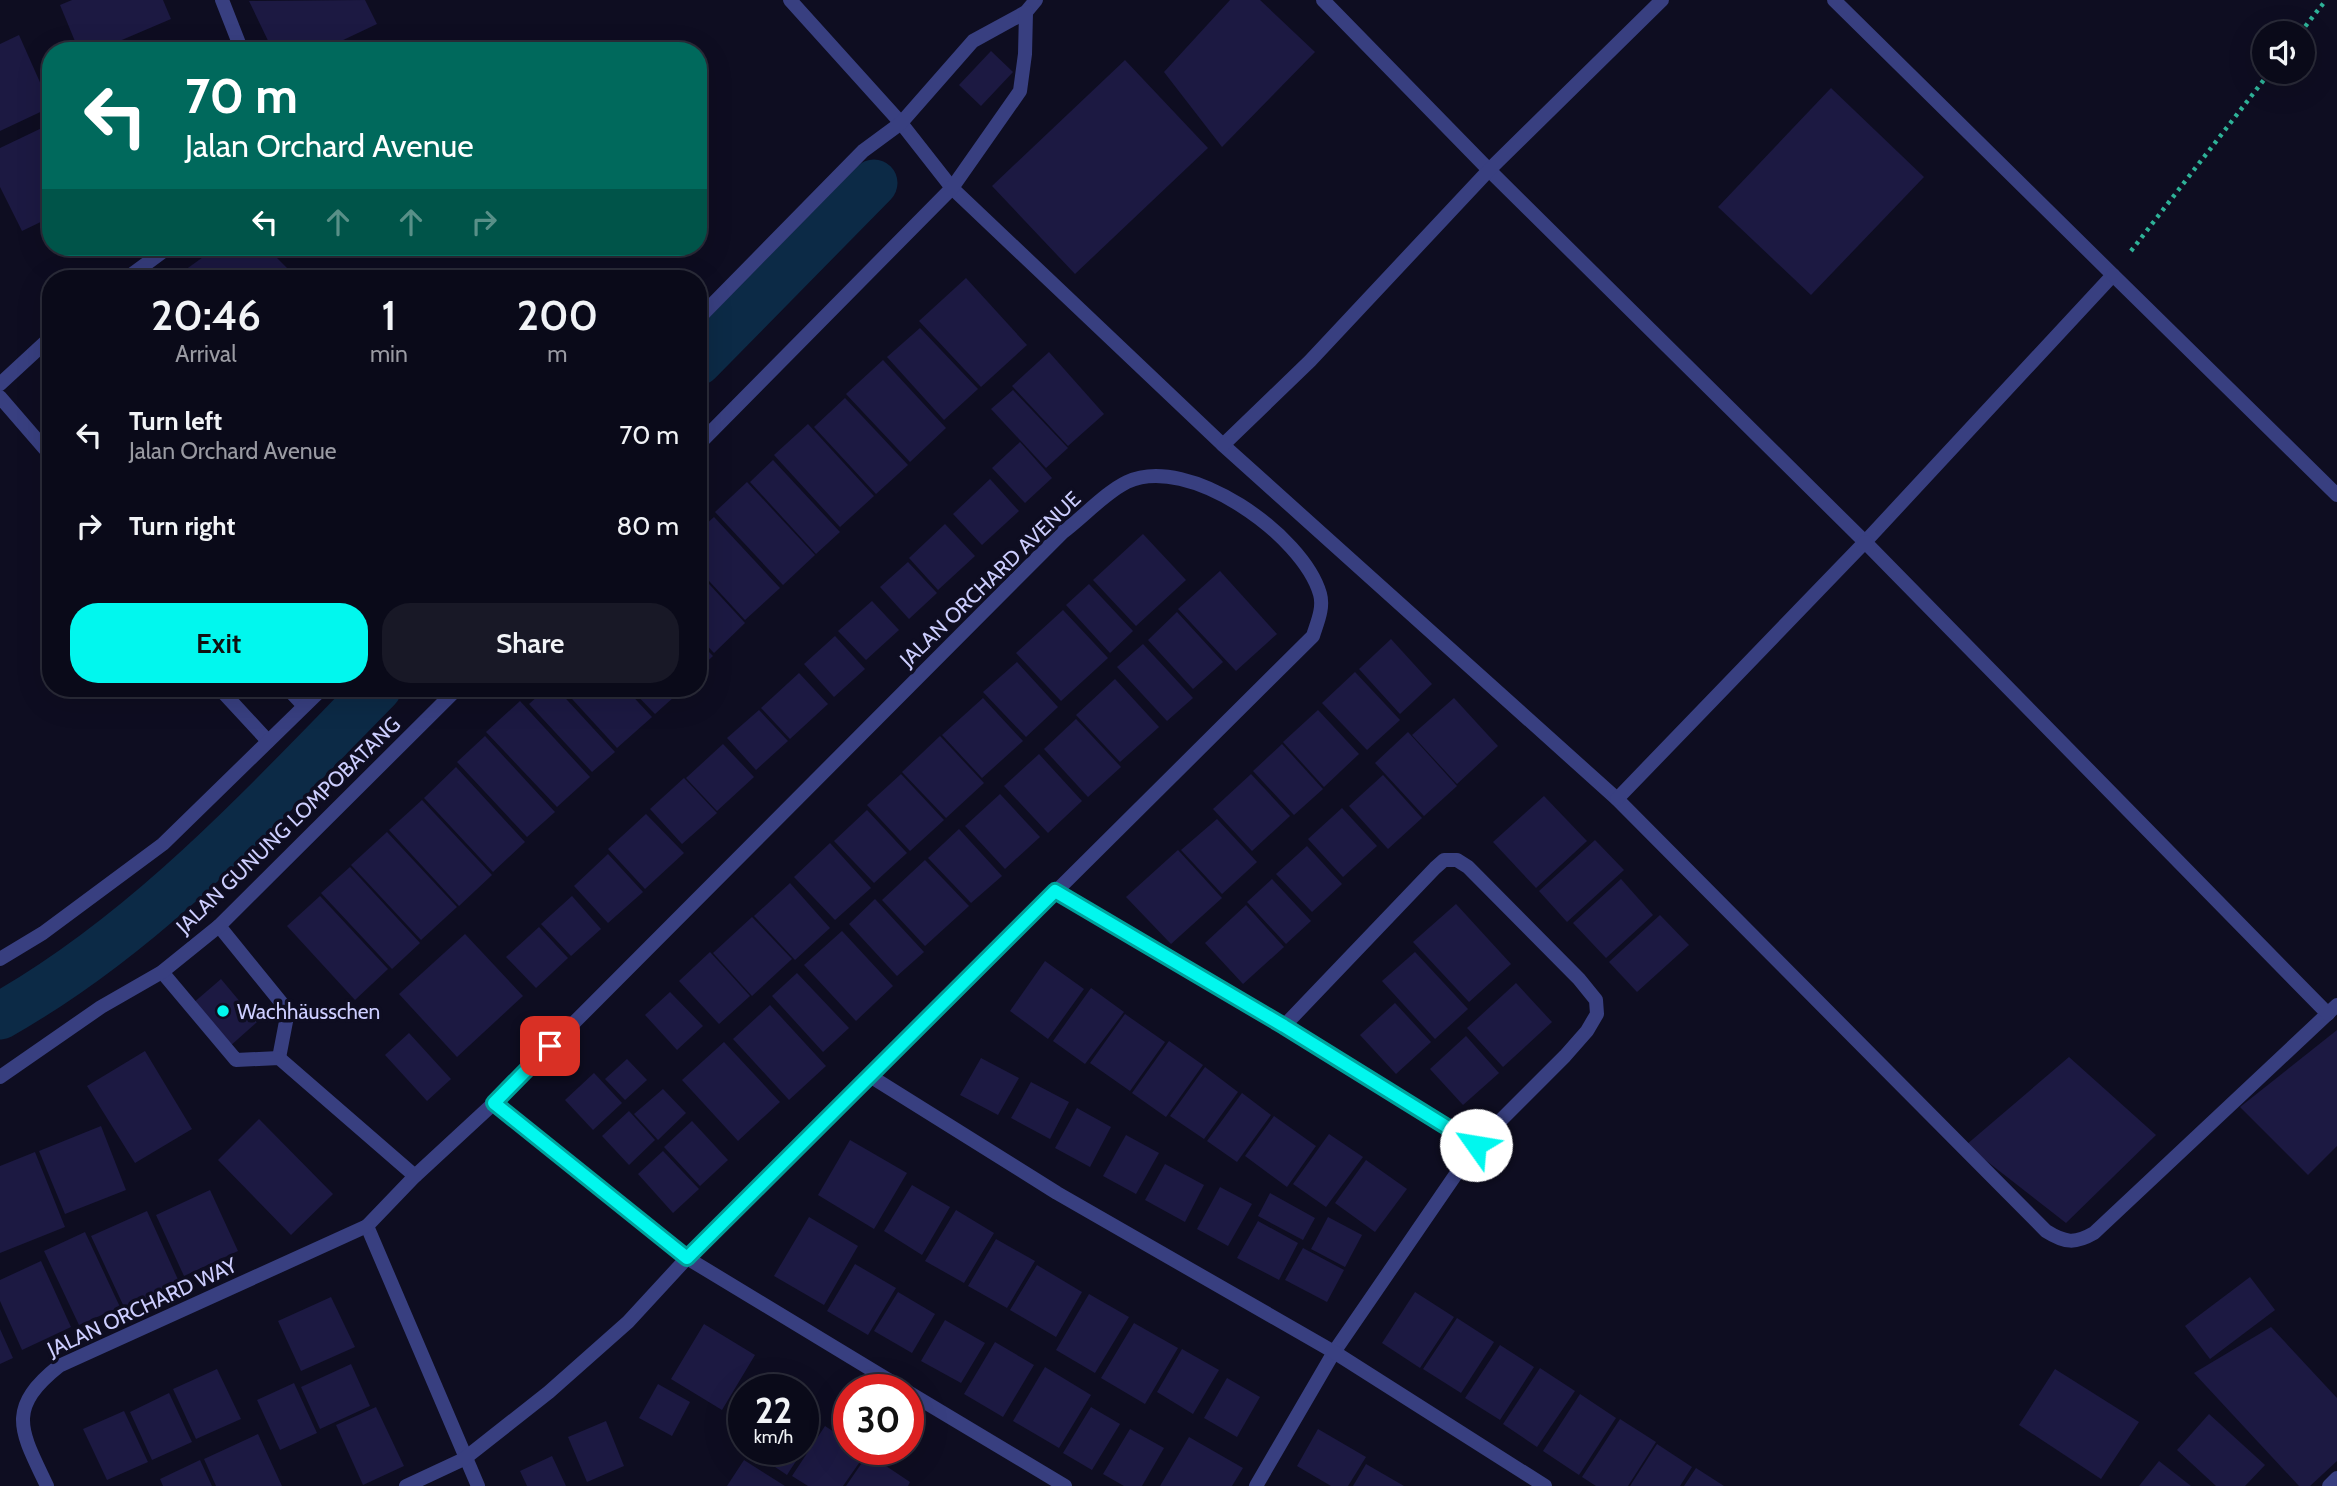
<!DOCTYPE html>
<meta charset="utf-8">
<style>
body{margin:0;font-family:Cabin,sans-serif;background:#181826;color:#f1f3f6;height:100vh;display:flex;flex-direction:column;font-size:26px;white-space:nowrap}
*{box-sizing:border-box;margin:0}
p{font-size:23px;color:#999aa2}
.icon{flex:none;width:38px;height:38px;fill:none;stroke:currentColor;stroke-width:2;stroke-linecap:round;stroke-linejoin:round}
.map{position:relative;flex:1;overflow:hidden}
.details{position:absolute;left:42px;top:270px;width:665px;height:427px;display:flex;flex-direction:column;background:#0a0a19;border-radius:28px;box-shadow:0 7px 28px #0002,0 0 0 2px #2a2b38}
.details>*{flex:none}
.guide{position:absolute;left:42px;top:42px;width:665px;height:214px;border-radius:28px;box-shadow:0 7px 28px #0002,0 0 0 2px #2a2b38;background:#00695c;color:#fff;overflow:hidden}
.fabs{position:absolute;left:2252px;top:21px;display:grid;gap:14px}
.fabs a{display:grid;place-items:center;width:63px;height:63px;border-radius:50%;background:#0a0a19;box-shadow:0 7px 28px #0002,0 0 0 2px #2a2b38;font-size:35px}
.speed{position:absolute;left:728px;top:1374px;display:flex;gap:14px;font-size:35px;font-weight:700;text-align:center}
.speed>*{display:grid;place-content:center;width:91px;height:91px;border-radius:50%;background:#0a0a19;box-shadow:0 7px 28px #0002,0 0 0 2px #2a2b38;line-height:1}
.speed small{font-size:18px;font-weight:400}
.speed .limit{border:10px solid #d22;background:#fff;color:#111}
.pin{position:absolute;display:grid;place-items:center;width:60px;height:60px;color:#fff;margin:-30px;border-radius:14px;box-shadow:0 4px 10px #0006}
.me{position:absolute;width:77px;margin:-38px;rotate:302deg;stroke-linejoin:round;filter:drop-shadow(0 0 5px #0008)}
.turn{display:flex;align-items:center;gap:24px;height:147px;padding:0 28px;font-size:32px}
.turn .icon{width:91px;height:91px;stroke-width:2.5}
.turn b{display:block;font-size:49px;line-height:60px}
.lanes{display:flex;align-items:center;height:66px;padding:0 28px;background:#0003;justify-content:center;gap:35px;direction:ltr}
.lanes .off{opacity:.35}
.eta{display:flex;justify-content:space-evenly;align-items:center;height:119px;text-align:center}
.eta b{font-size:42px;font-weight:600;line-height:49px}
.cta{display:flex;gap:14px;margin-top:auto;padding:14px 28px}
.cta a{flex:1;height:80px;border-radius:28px;background:#01f7ee;color:#111;font-size:28px;font-weight:600;line-height:80px;text-align:center}
.cta a+a{background:#181826;color:#f1f3f6}
ul{padding:0;list-style:none}
li{display:flex;align-items:center;gap:21px;height:91px;padding:0 28px}
li div{flex:1}
li b{display:block;font-size:26px}
li em{font-style:normal}
.map>svg:first-child{display:block}
.lines{fill:none;stroke-linecap:round;stroke-linejoin:round}
.canal{stroke:#0c2a46;stroke-width:47}
.building{fill:#1c1942}
.path{stroke:#2eb298;stroke-width:4.5;stroke-dasharray:3.5 5;stroke-linecap:butt}
.minor{stroke:#383f80;stroke-width:14}
.route-casing{stroke:#01a19b;stroke-width:18}
.route{stroke:#01f7ee;stroke-width:12}
.poi-dot{fill:#01f7ee;stroke:#0e0d21;stroke-width:2.5}
.labels{text-anchor:middle;dominant-baseline:central;stroke-width:7;stroke-linejoin:round;paint-order:stroke}
.street-label{font-size:21px;fill:#cdceff;stroke:#0e0d21}
.poi-label{font-size:21px;fill:#cdceff;stroke:#0e0d21;text-anchor:start}
</style>
<div class="map">
<svg width="2337" height="1486" viewBox="0 0 2337 1486">
<rect width="100%" height="100%" fill="#0e0d21"/>
<g class="lines">
<g class="canal">
<polyline points="698,362 874,183"/>
<path d="M0 1016C148 932 260 808 378 688"/>
</g>
</g>
<g class="building">
<polygon points="72,0 163,0 171,19 96,51 79,51 60,5"/>
<polygon points="365,0 377,24 320,51 273,51 249,1"/>
<polygon points="1230,0 1260,0 1315,52 1222,147 1164,72"/>
<polygon points="19,35 51,107 0,131 0,44"/>
<polygon points="991,51 1013,72 981,106 959,85"/>
<polygon points="1125,60 1208,148 1075,274 992,186"/>
<polygon points="1831,88 1924,177 1811,295 1718,207"/>
<polygon points="46,126 51,136 51,217 22,231 0,187 0,148"/>
<polygon points="217,247 266,247 297,278 174,278"/>
<polygon points="966,278 1027,345 981,387 919,321"/>
<polygon points="920,328 978,389 944,420 887,357"/>
<polygon points="1049,352 1104,414 1068,446 1012,386"/>
<polygon points="883,360 946,428 910,462 846,394"/>
<polygon points="1013,390 1068,448 1046,468 991,409"/>
<polygon points="845,398 908,465 876,494 814,427"/>
<polygon points="808,424 874,496 840,527 774,455"/>
<polygon points="1020,442 1052,478 1025,503 992,468"/>
<polygon points="773,460 840,532 816,554 750,482"/>
<polygon points="990,479 1019,511 982,545 953,514"/>
<polygon points="747,482 815,555 783,585 715,512"/>
<polygon points="714,517 780,588 745,620 698,569 698,531"/>
<polygon points="945,524 975,556 938,590 909,558"/>
<polygon points="1143,534 1186,580 1136,626 1093,580"/>
<polygon points="908,562 937,593 909,619 880,587"/>
<polygon points="1220,571 1277,634 1236,671 1178,609"/>
<polygon points="698,572 745,623 714,653 698,636"/>
<polygon points="1089,584 1133,631 1110,653 1066,605"/>
<polygon points="872,601 899,630 866,660 838,631"/>
<polygon points="1063,610 1108,658 1061,701 1016,653"/>
<polygon points="1177,612 1223,662 1193,689 1148,640"/>
<polygon points="835,636 865,669 834,697 804,664"/>
<polygon points="1391,639 1432,684 1400,714 1359,669"/>
<polygon points="698,641 713,656 698,670"/>
<polygon points="1143,644 1193,698 1167,721 1117,667"/>
<polygon points="1017,662 1058,707 1026,737 983,692"/>
<polygon points="1355,672 1400,720 1367,750 1322,703"/>
<polygon points="799,673 828,704 790,739 761,708"/>
<polygon points="1115,679 1159,727 1120,762 1076,715"/>
<polygon points="547,688 556,688 615,752 592,772 529,704"/>
<polygon points="562,688 625,688 652,717 617,748"/>
<polygon points="630,688 684,688 655,714"/>
<polygon points="983,698 1023,741 982,778 942,735"/>
<polygon points="1454,698 1498,746 1457,784 1412,735"/>
<polygon points="520,701 590,777 557,807 486,732"/>
<polygon points="759,710 788,741 756,770 727,738"/>
<polygon points="1318,710 1359,754 1324,787 1283,742"/>
<polygon points="1076,719 1121,767 1088,797 1044,749"/>
<polygon points="1408,732 1457,786 1424,816 1375,763"/>
<polygon points="485,736 555,812 527,837 457,762"/>
<polygon points="940,736 984,783 946,818 902,772"/>
<polygon points="723,744 754,777 717,811 686,778"/>
<polygon points="1282,744 1323,789 1294,815 1253,771"/>
<polygon points="1039,754 1082,801 1048,833 1004,786"/>
<polygon points="456,767 525,842 493,872 424,798"/>
<polygon points="901,774 944,820 910,851 867,805"/>
<polygon points="1251,774 1290,816 1252,851 1213,809"/>
<polygon points="1383,775 1422,818 1388,849 1349,806"/>
<polygon points="684,778 717,813 682,844 650,809"/>
<polygon points="1000,794 1040,837 1005,869 965,826"/>
<polygon points="1544,796 1587,841 1536,888 1493,842"/>
<polygon points="422,800 492,875 459,906 389,830"/>
<polygon points="1342,808 1377,846 1343,877 1308,839"/>
<polygon points="867,810 907,853 874,883 834,841"/>
<polygon points="646,814 684,853 645,889 608,849"/>
<polygon points="1217,819 1257,862 1222,894 1181,850"/>
<polygon points="959,829 1002,876 971,903 928,858"/>
<polygon points="387,832 457,907 421,940 351,865"/>
<polygon points="1595,840 1624,870 1567,922 1539,891"/>
<polygon points="830,843 871,888 835,920 794,877"/>
<polygon points="1307,846 1342,884 1312,912 1276,874"/>
<polygon points="1178,850 1222,898 1171,944 1126,897"/>
<polygon points="608,854 643,892 608,923 574,886"/>
<polygon points="925,860 969,906 925,946 882,900"/>
<polygon points="350,867 420,943 392,969 321,893"/>
<polygon points="1272,879 1311,921 1286,944 1247,902"/>
<polygon points="1621,879 1653,915 1606,958 1573,923"/>
<polygon points="790,883 830,928 795,960 754,916"/>
<polygon points="320,896 388,969 355,1000 287,926"/>
<polygon points="572,896 601,929 571,956 541,924"/>
<polygon points="875,899 924,952 897,976 849,924"/>
<polygon points="1456,904 1511,964 1469,1002 1413,942"/>
<polygon points="1246,905 1284,947 1243,984 1205,943"/>
<polygon points="1660,915 1689,945 1637,992 1609,962"/>
<polygon points="752,917 792,959 752,996 713,953"/>
<polygon points="539,927 568,958 536,988 506,957"/>
<polygon points="842,931 893,986 856,1021 804,965"/>
<polygon points="465,934 523,996 457,1057 399,994"/>
<polygon points="710,952 750,996 719,1024 679,981"/>
<polygon points="1415,952 1468,1009 1435,1039 1382,981"/>
<polygon points="1045,961 1084,989 1048,1039 1010,1011"/>
<polygon points="797,973 849,1028 823,1052 772,996"/>
<polygon points="221,979 257,1022 229,1047 192,1004"/>
<polygon points="1516,983 1552,1022 1503,1067 1467,1028"/>
<polygon points="1091,988 1124,1012 1085,1064 1053,1041"/>
<polygon points="670,992 703,1026 677,1050 645,1015"/>
<polygon points="1395,1003 1431,1042 1396,1074 1360,1035"/>
<polygon points="770,1005 826,1066 789,1100 733,1039"/>
<polygon points="1125,1014 1165,1042 1130,1091 1090,1063"/>
<polygon points="2337,1030 2337,1146 2308,1175 2240,1107"/>
<polygon points="409,1033 451,1079 427,1101 385,1055"/>
<polygon points="1466,1036 1499,1073 1463,1105 1430,1069"/>
<polygon points="1169,1041 1203,1065 1166,1117 1132,1093"/>
<polygon points="724,1042 780,1102 738,1141 682,1080"/>
<polygon points="145,1051 192,1129 135,1163 87,1086"/>
<polygon points="2069,1057 2156,1135 2066,1223 1966,1145"/>
<polygon points="981,1058 1019,1078 998,1115 960,1095"/>
<polygon points="627,1059 647,1080 625,1100 605,1079"/>
<polygon points="1205,1067 1238,1092 1204,1139 1170,1116"/>
<polygon points="594,1073 622,1103 593,1130 565,1100"/>
<polygon points="1031,1082 1069,1102 1050,1139 1011,1118"/>
<polygon points="663,1089 686,1113 658,1140 634,1114"/>
<polygon points="1242,1093 1271,1115 1237,1162 1207,1141"/>
<polygon points="1077,1108 1111,1127 1090,1167 1055,1148"/>
<polygon points="629,1111 655,1140 629,1165 602,1136"/>
<polygon points="1274,1116 1316,1146 1287,1187 1245,1156"/>
<polygon points="259,1119 333,1194 291,1235 218,1160"/>
<polygon points="692,1121 728,1160 700,1186 664,1147"/>
<polygon points="101,1126 126,1190 65,1214 39,1151"/>
<polygon points="1329,1134 1363,1157 1326,1207 1293,1184"/>
<polygon points="1126,1135 1159,1153 1136,1194 1103,1176"/>
<polygon points="850,1140 907,1173 874,1229 818,1195"/>
<polygon points="663,1151 699,1189 673,1213 638,1174"/>
<polygon points="35,1152 65,1227 0,1253 0,1166"/>
<polygon points="1366,1160 1407,1189 1375,1232 1335,1203"/>
<polygon points="1165,1164 1204,1185 1185,1222 1145,1200"/>
<polygon points="912,1185 950,1207 922,1255 884,1231"/>
<polygon points="1220,1187 1252,1204 1228,1246 1197,1229"/>
<polygon points="210,1190 238,1251 184,1276 156,1215"/>
<polygon points="1270,1193 1315,1218 1303,1240 1258,1216"/>
<polygon points="956,1210 994,1233 964,1283 925,1261"/>
<polygon points="147,1211 180,1284 125,1309 91,1236"/>
<polygon points="809,1217 858,1246 824,1305 774,1276"/>
<polygon points="1328,1217 1362,1235 1345,1267 1311,1249"/>
<polygon points="1258,1221 1298,1243 1279,1280 1237,1258"/>
<polygon points="85,1232 120,1307 79,1325 44,1251"/>
<polygon points="996,1239 1035,1261 1007,1308 968,1286"/>
<polygon points="1303,1248 1344,1270 1327,1302 1285,1280"/>
<polygon points="41,1261 71,1327 22,1350 0,1301 0,1280"/>
<polygon points="855,1264 896,1288 868,1335 827,1311"/>
<polygon points="1037,1265 1082,1292 1056,1337 1010,1310"/>
<polygon points="2250,1277 2275,1310 2210,1359 2185,1326"/>
<polygon points="898,1292 935,1314 912,1353 874,1331"/>
<polygon points="1415,1292 1454,1317 1420,1368 1382,1343"/>
<polygon points="1089,1294 1129,1317 1095,1373 1056,1350"/>
<polygon points="331,1297 355,1347 301,1371 278,1321"/>
<polygon points="1457,1318 1494,1342 1461,1393 1423,1369"/>
<polygon points="945,1320 985,1343 961,1383 921,1361"/>
<polygon points="1134,1323 1178,1348 1145,1404 1101,1378"/>
<polygon points="704,1324 755,1355 722,1410 671,1379"/>
<polygon points="2271,1327 2337,1398 2337,1461 2310,1486 2299,1486 2194,1373"/>
<polygon points="0,1329 13,1358 0,1364"/>
<polygon points="995,1342 1034,1365 1003,1417 964,1394"/>
<polygon points="1500,1345 1534,1367 1500,1420 1465,1398"/>
<polygon points="1182,1349 1219,1370 1193,1414 1157,1392"/>
<polygon points="351,1364 370,1406 320,1429 301,1387"/>
<polygon points="1045,1367 1091,1395 1059,1448 1013,1421"/>
<polygon points="1540,1368 1575,1391 1537,1447 1503,1424"/>
<polygon points="217,1369 241,1419 196,1439 173,1389"/>
<polygon points="2055,1369 2139,1422 2101,1479 2019,1425"/>
<polygon points="1227,1378 1260,1397 1237,1437 1204,1418"/>
<polygon points="294,1383 317,1433 280,1450 257,1400"/>
<polygon points="658,1384 690,1402 672,1436 639,1418"/>
<polygon points="169,1393 192,1442 152,1460 130,1412"/>
<polygon points="1580,1394 1616,1418 1579,1475 1543,1451"/>
<polygon points="376,1407 404,1466 363,1485 336,1425"/>
<polygon points="1091,1407 1120,1424 1092,1470 1063,1453"/>
<polygon points="124,1411 148,1462 107,1480 83,1429"/>
<polygon points="803,1413 820,1424 787,1475 748,1449 803,1449"/>
<polygon points="2209,1414 2265,1465 2245,1486 2216,1486 2177,1450"/>
<polygon points="1620,1419 1656,1442 1628,1486 1596,1486 1582,1477"/>
<polygon points="606,1421 624,1466 587,1482 568,1437"/>
<polygon points="825,1426 849,1442 849,1449 866,1453 843,1486 808,1486 792,1476"/>
<polygon points="1130,1429 1164,1448 1142,1486 1124,1486 1103,1474"/>
<polygon points="1318,1429 1366,1457 1348,1486 1331,1486 1297,1466"/>
<polygon points="258,1434 282,1486 216,1486 204,1459"/>
<polygon points="1189,1437 1243,1468 1232,1486 1160,1486"/>
<polygon points="1657,1444 1692,1467 1680,1486 1630,1486"/>
<polygon points="868,1454 910,1482 908,1486 846,1486"/>
<polygon points="552,1456 566,1486 527,1486 520,1471"/>
<polygon points="200,1460 212,1486 163,1486 160,1479"/>
<polygon points="744,1460 785,1486 727,1486"/>
<polygon points="2159,1461 2191,1486 2139,1486"/>
<polygon points="1366,1464 1404,1486 1353,1486"/>
<polygon points="1696,1468 1724,1486 1684,1486"/>
</g>
<g class="lines">
<g class="path">
<polyline points="2300,33 2326,0"/>
<polyline points="2131,251 2270,72"/>
</g>
<g class="minor">
<polyline points="222,0 242,51"/>
<path d="M790 0 901 123 952 188 1223 445 1617 799 2046 1231C2065 1243 2075 1244 2094 1233L2337 1005"/>
<polyline points="1323,0 1489,170 1865,542 2113,275 1834,0"/>
<polyline points="2113,275 2337,495"/>
<polyline points="127,278 169,247"/>
<polyline points="698,319 863,151 901,123 973,41 1026,12 1036,0"/>
<polyline points="0,384 51,337"/>
<polyline points="0,397 51,456"/>
<polyline points="698,445 952,188 1020,91 1025,54 1026,12"/>
<polyline points="1223,445 1310,361 1489,170 1662,0"/>
<polyline points="219,688 268,741"/>
<polyline points="287,688 304,706"/>
<polyline points="1617,799 1865,542 2328,1014"/>
<polyline points="1055,891 1284,1026 1476,1145 1334,1352 1256,1486"/>
<polyline points="219,926 288,1011 279,1058"/>
<polyline points="0,959 43,933 163,844 323,688"/>
<polyline points="162,972 236,1060 279,1058 415,1176"/>
<polyline points="1284,1026 1435,868 1444,860 1457,860 1468,867 1579,979 1596,1000 1597,1014 1587,1031 1565,1056 1476,1145"/>
<polyline points="870,1076 1057,1193 1334,1352 1545,1486"/>
<polyline points="0,1077 101,1007 162,972 219,926 458,688"/>
<polyline points="494,1103 687,1258 905,1390"/>
<polyline points="367,1226 478,1486"/>
<polyline points="908,1392 1065,1486"/>
<path d="M47 1486C21 1431 5 1409 59 1366L367 1226 415 1176 494 1103 1063 532C1082 518 1106 492 1127 482 1188 453 1303 535 1320 594 1324 608 1317 623 1313 636L687 1258 628 1322 549 1392 464 1459 406 1486"/>
<polyline points="2329,1486 2337,1478"/>
</g>
</g>
<g class="lines">
<g class="route-casing">
<polyline id="route" points="550,1046 494,1103 687,1258 1055,891 1284,1026 1476,1145"/>
</g>
<use href="#route" class="route"/>
</g>
<circle class="poi-dot" cx="223" cy="1011" r="7"/>
<g class="labels">
<g class="street-label">
<text transform="translate(990 579) rotate(-44)">JALAN ORCHARD AVENUE</text>
<text transform="translate(288 825) rotate(-44)">JALAN GUNUNG LOMPOBATANG</text>
<text transform="translate(142 1307) rotate(-25)">JALAN ORCHARD WAY</text>
</g>
<g class="poi-label">
<text x="237" y="1011">Wachhäusschen</text>
</g>
</g>
</svg>
<div class="fabs">
<a><svg class="icon" aria-label="sound" viewBox="0 0 24 24"><path d="M4 9h4l5-4v14l-5-4H4zM17 9q2 3 0 6"/></svg></a>
</div>
<div class="speed"><div>22<small>km/h</small></div><div class="limit">30</div></div>
<div class="pin" style="left:550px;top:1046px;background:#d93025"><svg class="icon" aria-label="arrive" viewBox="0 0 24 24"><path d="M6 21V4h12l-3 4 3 4H6"/></svg></div>
<svg class="me" style="left:1476px;top:1145px" viewBox="-20 -20 40 40"><circle r="19" fill="#fff"/><path d="M0-13L10 11 0 6-10 11z" fill="#01f7ee"/></svg>
<div class="guide">
<div class="turn"><svg class="icon" aria-label="left" viewBox="0 0 24 24"><path d="M17 20v-9H6M10 6l-5 5 5 5"/></svg><div><b>70 m</b>Jalan Orchard Avenue</div></div>
<div class="lanes"><svg class="icon" aria-label="left" viewBox="0 0 24 24"><path d="M17 20v-9H6M10 6l-5 5 5 5"/></svg><svg class="icon off" aria-label="ahead" viewBox="0 0 24 24"><path d="M12 20V5M6 11l6-6 6 6"/></svg><svg class="icon off" aria-label="ahead" viewBox="0 0 24 24"><path d="M12 20V5M6 11l6-6 6 6"/></svg><svg class="icon off" aria-label="right" viewBox="0 0 24 24"><path d="M7 20v-9h11M14 6l5 5-5 5"/></svg></div>
</div>
<section class="details">
<div class="eta">
<div><b>20:46</b><p>Arrival</p></div>
<div><b>1</b><p>min</p></div>
<div><b>200</b><p>m</p></div>
</div>
<ul>
<li><svg class="icon" aria-label="left" viewBox="0 0 24 24"><path d="M17 20v-9H6M10 6l-5 5 5 5"/></svg><div><b>Turn left</b><p>Jalan Orchard Avenue</p></div><em>70 m</em></li>
<li><svg class="icon" aria-label="right" viewBox="0 0 24 24"><path d="M7 20v-9h11M14 6l5 5-5 5"/></svg><div><b>Turn right</b></div><em>80 m</em></li>
</ul>
<div class="cta"><a>Exit</a><a>Share</a></div>
</section>
</div>
